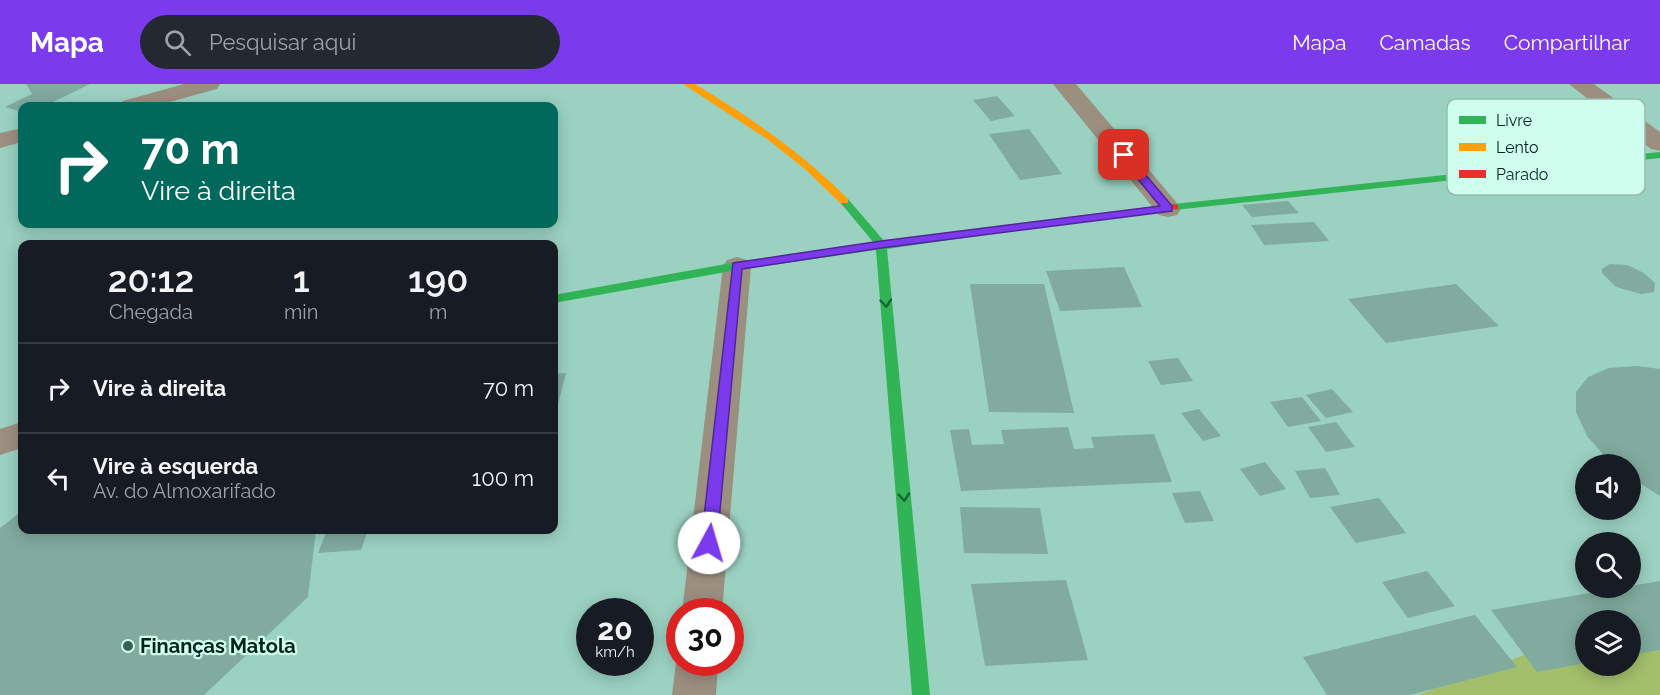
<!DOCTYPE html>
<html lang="pt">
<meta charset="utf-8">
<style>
body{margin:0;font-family:Raleway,sans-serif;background:#242831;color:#f1f3f6;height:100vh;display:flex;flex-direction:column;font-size:22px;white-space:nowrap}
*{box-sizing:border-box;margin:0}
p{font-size:20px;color:#9ea1a6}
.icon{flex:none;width:33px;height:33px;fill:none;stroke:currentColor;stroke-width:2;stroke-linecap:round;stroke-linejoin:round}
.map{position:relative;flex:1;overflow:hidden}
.sheet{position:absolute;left:18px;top:156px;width:540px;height:294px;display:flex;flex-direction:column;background:#171b24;border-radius:12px;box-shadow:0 3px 15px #0003}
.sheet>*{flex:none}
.hud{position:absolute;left:18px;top:18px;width:540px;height:126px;border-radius:12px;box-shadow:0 3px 15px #0003;background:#00695c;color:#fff;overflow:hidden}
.fabs{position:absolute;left:1575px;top:370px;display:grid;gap:12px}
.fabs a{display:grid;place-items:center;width:66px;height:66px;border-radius:50%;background:#171b24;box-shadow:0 3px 15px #0003;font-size:30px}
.speed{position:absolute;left:576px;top:514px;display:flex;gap:12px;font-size:30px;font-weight:700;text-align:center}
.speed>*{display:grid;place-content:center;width:78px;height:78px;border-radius:50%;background:#171b24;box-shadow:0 3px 15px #0003;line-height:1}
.speed small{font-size:15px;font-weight:400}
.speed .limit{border:9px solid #d22;background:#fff;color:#111}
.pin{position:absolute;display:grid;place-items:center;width:51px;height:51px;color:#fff;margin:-26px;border-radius:12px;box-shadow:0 3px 9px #0006}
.me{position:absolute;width:66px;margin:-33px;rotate:6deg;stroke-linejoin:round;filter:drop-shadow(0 0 4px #0008)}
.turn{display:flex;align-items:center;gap:21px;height:126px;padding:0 24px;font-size:27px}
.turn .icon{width:78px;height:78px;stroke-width:2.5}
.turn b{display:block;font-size:42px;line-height:51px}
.eta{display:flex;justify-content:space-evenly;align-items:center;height:102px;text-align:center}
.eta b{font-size:36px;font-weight:600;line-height:42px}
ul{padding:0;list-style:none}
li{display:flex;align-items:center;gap:18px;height:90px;padding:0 24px;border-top:2px solid #363941}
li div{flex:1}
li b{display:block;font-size:22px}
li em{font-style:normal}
header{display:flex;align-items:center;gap:36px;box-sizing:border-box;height:84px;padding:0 30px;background:#7c3aed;color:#fff}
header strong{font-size:28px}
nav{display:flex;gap:33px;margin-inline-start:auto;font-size:21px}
.search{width:420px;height:54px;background:#242831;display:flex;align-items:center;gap:15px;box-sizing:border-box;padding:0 21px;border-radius:33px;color:#9ea1a6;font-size:22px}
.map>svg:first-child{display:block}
.green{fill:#a3bf6c}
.building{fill:#80ab9e}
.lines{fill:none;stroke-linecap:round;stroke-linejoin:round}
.street{fill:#9b8f80;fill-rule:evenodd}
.fast{fill:#30b455;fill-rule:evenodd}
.slow{fill:#ff9f0a;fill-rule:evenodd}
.jam{fill:#e5322d;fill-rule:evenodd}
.oneway{stroke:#176535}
.route{fill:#7c3aed;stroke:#51269a;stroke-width:1.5}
.poi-dot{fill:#386155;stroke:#d0feee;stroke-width:2}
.labels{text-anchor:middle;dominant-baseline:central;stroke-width:4.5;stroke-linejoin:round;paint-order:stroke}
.near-poi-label{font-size:20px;font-weight:bold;fill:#03241b;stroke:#d0feee;text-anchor:start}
.key{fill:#d0feee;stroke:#92bdaf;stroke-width:1.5}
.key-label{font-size:16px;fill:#03241b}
</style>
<header>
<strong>Mapa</strong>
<div class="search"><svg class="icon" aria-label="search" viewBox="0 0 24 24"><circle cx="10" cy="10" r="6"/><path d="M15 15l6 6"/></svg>Pesquisar aqui</div>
<nav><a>Mapa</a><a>Camadas</a><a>Compartilhar</a></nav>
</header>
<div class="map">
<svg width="1660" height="611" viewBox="0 0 1660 611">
<rect width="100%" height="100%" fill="#9bd1c1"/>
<polygon class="green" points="1660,520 1660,611 1418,611 1585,548 1586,582 1630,582 1630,537"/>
<g class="building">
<polygon points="26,0 90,0 45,22 22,22 22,28 5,23 32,10"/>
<polygon points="997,12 1015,32 991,37 973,16"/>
<polygon points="1029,45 1062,90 1020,96 989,50"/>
<polygon points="1288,117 1299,129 1252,133 1242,121"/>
<polygon points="1314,138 1329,157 1264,161 1251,141"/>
<polygon points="1610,180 1627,181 1644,189 1655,199 1654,208 1641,210 1616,203 1602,189 1602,185"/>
<polygon points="1124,183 1142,223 1060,227 1046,187"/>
<polygon points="970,200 1044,200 1074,329 989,328"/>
<polygon points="1456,200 1499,242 1386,259 1348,215"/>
<polygon points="1178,274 1193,297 1161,301 1148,277"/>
<polygon points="1637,282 1660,285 1660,412 1630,393 1630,381 1614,381 1609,377 1587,352 1576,328 1576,308 1588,293 1609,284"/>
<polygon points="566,289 554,336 554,290"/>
<polygon points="1332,305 1353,328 1326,334 1306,311"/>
<polygon points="1302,313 1321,337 1288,343 1270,318"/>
<polygon points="1199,325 1221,352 1203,357 1181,329"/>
<polygon points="1336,338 1355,363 1326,368 1308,343"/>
<polygon points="1068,343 1074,365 1094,364 1091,353 1154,350 1172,398 961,407 950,346 969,345 972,361 1004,360 1001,346"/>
<polygon points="1265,378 1286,405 1260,412 1240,385"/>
<polygon points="1325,384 1340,411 1310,414 1295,387"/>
<polygon points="1200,407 1214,437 1185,439 1172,409"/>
<polygon points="1379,414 1406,449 1356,459 1330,423"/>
<polygon points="960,423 1040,424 1048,470 964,469"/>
<polygon points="22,427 22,446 316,446 308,513 204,611 0,611 0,444"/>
<polygon points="327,446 368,446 361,466 318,469"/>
<polygon points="1427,487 1455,522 1408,534 1382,498"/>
<polygon points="1066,496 1088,576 985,582 971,500"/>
<polygon points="1660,497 1660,566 1630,571 1630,537 1586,537 1586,579 1537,588 1491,526"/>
<polygon points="1475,531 1517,583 1410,611 1327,611 1303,573"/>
</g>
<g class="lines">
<g class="street">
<polygon points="184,0 220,0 217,5 155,22 119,22 123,17"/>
<polygon points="1053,0 1076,0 1177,119 1181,125 1177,131 1168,133 1159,131"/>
<polygon points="1569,0 1594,0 1660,48 1660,67 1651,65"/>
<polygon points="22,44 22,58 0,64 0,49"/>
<polygon points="737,173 747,176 751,182 722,528 682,528 723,182 727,176"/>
<polygon points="22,338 22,364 0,371 0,345"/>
<polygon points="680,571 680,579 718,579 716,611 672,611 676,579"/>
</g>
<g class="fast">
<polygon points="1660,68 1660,74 1174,126 1169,123 1174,120"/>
<polygon points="844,114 848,115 885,158 1031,138 1037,141 1031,144 887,165 930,611 912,611 876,166 737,186 554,219 554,211 737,178 874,159 839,117"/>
</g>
<path class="slow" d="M683 0H695C750 33 802 69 848 115V119H840L805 85 767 55Z"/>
<polygon class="jam" points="1174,120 1178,121 1178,125 1031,144 1025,141 1031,138"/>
</g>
<defs><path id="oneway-chevron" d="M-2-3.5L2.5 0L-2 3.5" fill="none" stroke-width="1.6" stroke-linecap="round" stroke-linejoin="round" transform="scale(1.5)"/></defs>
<g class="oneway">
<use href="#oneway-chevron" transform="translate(886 219) rotate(85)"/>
<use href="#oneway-chevron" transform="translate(904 413) rotate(85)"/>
</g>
<polygon class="route" points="1124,68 1127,69 1172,122 1172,127 881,164 742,185 717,459 715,463 703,463 701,459 733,179 881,157 1160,122 1118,71"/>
<circle class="poi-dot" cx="128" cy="562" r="6"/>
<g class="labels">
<g class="near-poi-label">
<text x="140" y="562">Finanças Matola</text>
</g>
</g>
<rect x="1447" y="15" width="198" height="96" rx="9" class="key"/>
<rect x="1459" y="32" width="27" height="8" fill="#30b455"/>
<rect x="1459" y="59" width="27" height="8" fill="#ff9f0a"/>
<rect x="1459" y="86" width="27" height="8" fill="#e5322d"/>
<g class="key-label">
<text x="1496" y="42">Livre</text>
<text x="1496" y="69">Lento</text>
<text x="1496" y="96">Parado</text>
</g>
</svg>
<div class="fabs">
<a><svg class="icon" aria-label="sound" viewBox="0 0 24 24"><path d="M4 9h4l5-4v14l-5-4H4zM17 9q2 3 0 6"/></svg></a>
<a><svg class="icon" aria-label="search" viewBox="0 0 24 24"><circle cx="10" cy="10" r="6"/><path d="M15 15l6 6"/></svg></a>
<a><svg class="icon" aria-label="layers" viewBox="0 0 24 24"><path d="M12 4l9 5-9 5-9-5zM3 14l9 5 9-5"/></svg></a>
</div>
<div class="speed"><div>20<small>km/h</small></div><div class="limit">30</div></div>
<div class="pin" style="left:1124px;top:71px;background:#d93025"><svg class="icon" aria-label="arrive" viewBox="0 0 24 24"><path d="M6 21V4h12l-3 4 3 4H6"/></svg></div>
<svg class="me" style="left:709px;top:459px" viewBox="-20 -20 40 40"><circle r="19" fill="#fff"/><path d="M0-13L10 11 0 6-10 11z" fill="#7c3aed"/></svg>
<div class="hud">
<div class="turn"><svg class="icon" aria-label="right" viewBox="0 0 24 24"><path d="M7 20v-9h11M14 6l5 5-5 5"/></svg><div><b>70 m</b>Vire à direita</div></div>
</div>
<section class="sheet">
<div class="eta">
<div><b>20:12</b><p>Chegada</p></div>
<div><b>1</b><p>min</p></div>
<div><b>190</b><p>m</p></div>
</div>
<ul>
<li><svg class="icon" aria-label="right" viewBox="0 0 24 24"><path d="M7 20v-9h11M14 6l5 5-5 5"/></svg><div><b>Vire à direita</b></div><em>70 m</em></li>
<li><svg class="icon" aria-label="left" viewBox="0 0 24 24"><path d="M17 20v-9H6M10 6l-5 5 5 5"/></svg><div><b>Vire à esquerda</b><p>Av. do Almoxarifado</p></div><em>100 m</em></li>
</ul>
</section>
</div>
